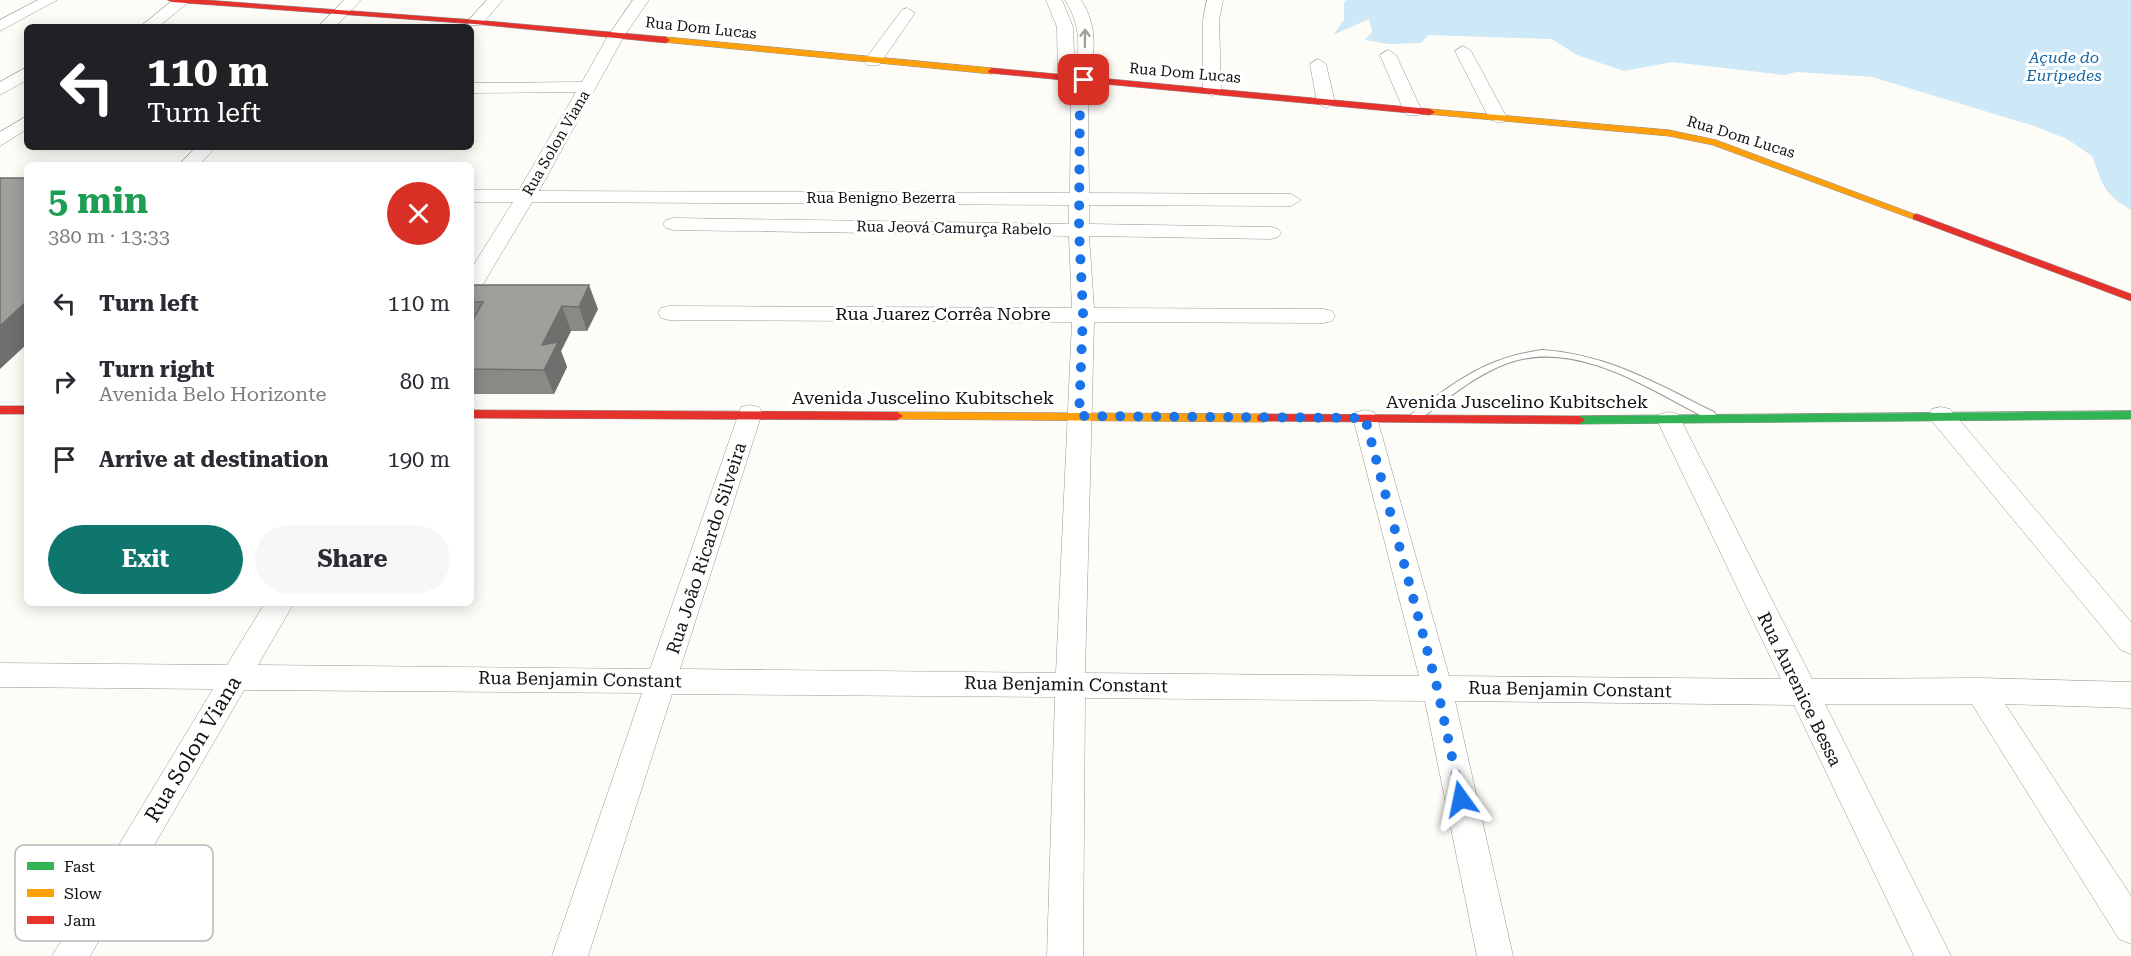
<!DOCTYPE html>
<meta charset="utf-8">
<style>
body{margin:0;font-family:"Roboto Serif",serif;background:#f7f7f7;color:#2b2b33;height:100vh;display:flex;flex-direction:column;font-size:22px;white-space:nowrap}
*{box-sizing:border-box;margin:0}
p{font-size:20px;color:#7c7c81}
.icon{flex:none;width:33px;height:33px;fill:none;stroke:currentColor;stroke-width:2;stroke-linecap:round;stroke-linejoin:round}
.map{position:relative;flex:1;overflow:hidden}
.panel{position:absolute;left:24px;top:162px;width:450px;height:444px;display:flex;flex-direction:column;background:#fff;border-radius:9px;box-shadow:0 3px 15px #0003}
.panel>*{flex:none}
.banner{position:absolute;left:24px;top:24px;width:450px;height:126px;border-radius:9px;box-shadow:0 3px 15px #0003;background:#202124;color:#fff;overflow:hidden}
.pin{position:absolute;display:grid;place-items:center;width:51px;height:51px;color:#fff;margin:-26px;border-radius:12px;box-shadow:0 3px 9px #0006}
.me{position:absolute;width:66px;margin:-33px;rotate:348deg;stroke-linejoin:round;filter:drop-shadow(0 0 4px #0008)}
.turn{display:flex;align-items:center;gap:21px;height:126px;padding:0 24px;font-size:27px}
.turn .icon{width:78px;height:78px;stroke-width:2.5}
.turn b{display:block;font-size:42px;line-height:51px}
.round{display:grid;place-items:center;flex:none;width:63px;height:63px;border-radius:32px;background:#f7f7f7}
.headline{display:flex;align-items:center;justify-content:space-between;height:102px;padding:0 24px}
h1{font-size:36px;font-weight:700;line-height:45px;color:#1e9e55}
.button{display:flex;gap:12px;margin-top:auto;padding:12px 24px}
.button a{flex:1;height:69px;border-radius:36px;background:#0f766e;color:#fff;font-size:24px;font-weight:700;line-height:69px;text-align:center}
.button a+a{background:#f7f7f7;color:#2b2b33}
ul{padding:0;list-style:none}
li{display:flex;align-items:center;gap:18px;height:78px;padding:0 24px}
li div{flex:1}
li b{display:block;font-size:22px}
li em{font-style:normal}
.map>svg:first-child{display:block}
.water{fill:#cde8f7}
.lines{fill:none;stroke-linecap:round;stroke-linejoin:round}
.lane-casing{stroke:#979795;stroke-width:2}
.street-casing{stroke:#979795;stroke-width:1}
.fast-casing{stroke:#8e8d8b;stroke-width:1}
.slow-casing{stroke:#8e8d8b;stroke-width:1}
.jam-casing{stroke:#8e8d8b;stroke-width:1}
.lane{fill:#fffffe;fill-rule:evenodd}
.street{fill:#fffffe;fill-rule:evenodd}
.fast{fill:#30b455;fill-rule:evenodd}
.slow{fill:#ff9f0a;fill-rule:evenodd}
.jam{fill:#e5322d;fill-rule:evenodd}
.wall{fill:#8a8986}
.shaded-wall{fill:#716f6d}
.building{fill:#a19f9c;stroke:#716f6d;stroke-width:1.5}
.oneway{stroke:#a0a09f}
.route{stroke:#1a73e8;stroke-width:10;stroke-dasharray:0 18}
.labels{text-anchor:middle;dominant-baseline:central;stroke-width:6;stroke-linejoin:round;paint-order:stroke}
.far-street-label{font-size:15px;fill:#111;stroke:#fff}
.far-water-label{font-size:16px;font-style:italic;fill:#1768a6;stroke:#fff}
.street-label{font-size:18px;fill:#111;stroke:#fff}
.near-street-label{font-size:21px;fill:#111;stroke:#fff}
.key{fill:#fff;stroke:#b8b8b8;stroke-width:1.5}
.key-label{font-size:16px;fill:#111}
</style>
<div class="map">
<svg width="2131" height="956" viewBox="0 0 2131 956">
<rect width="100%" height="100%" fill="#fdfcf7"/>
<path class="water" d="M1347 0H2131V210C2102 192 2104 187 2092 156L2067 139 2034 126 1872 77 1797 72 1784 75 1672 62 1624 71 1577 55 1552 39 1428 35 1421 43 1389 44 1365 40 1372 32 1369 19 1333 35 1344 20V2Z"/>
<g class="lines">
<g class="lane-casing">
<path id="lane" d="M1542 350C1607 354 1657 384 1714 412L1716 415 1710 419 1706 418C1647 388 1576 339 1508 363 1475 375 1447 399 1419 420H1411L1409 417C1416 409 1427 403 1435 397 1471 371 1498 356 1542 350Z"/>
</g>
<g class="street-casing">
<g id="street">
<polygon points="38,0 57,0 0,31 0,20"/>
<polygon points="173,0 191,0 158,27 140,27"/>
<polygon points="344,0 361,0 335,27 318,27"/>
<polygon points="487,0 503,0 481,25 469,25 467,22"/>
<path d="M633 0H649L624 36 539 191 1070 193 1071 94 1058 78 1057 27 1046 0H1062L1073 27 1075 78C1080 50 1081 24 1065 0H1081C1102 32 1091 60 1089 95 1087 127 1089 161 1089 193L1291 194 1301 200 1291 206 1089 205V224L1271 227 1278 229 1281 233 1278 237 1271 239 1089 236 1094 308 1324 309 1332 311 1335 316 1332 321 1324 323 1094 322 1085 673 1419 676 1353 418 1356 412 1365 410 1374 412 1377 418 1449 676 1781 679 1657 420 1660 414 1669 412 1678 414 1681 420 1812 679 1980 678 2131 682V708L2005 704 2131 896V944L2119 939 1972 704H1825L1951 956H1914L1794 705 1455 701 1513 956H1477L1425 701 1085 698 1083 956H1047L1055 697 672 694 588 956H552L642 693 244 690 90 956H52L213 689 0 687V663L227 665 265 603H294L258 665 650 669 741 407 750 405 759 407 762 413 680 669 1056 673 1072 322 669 320 661 318 658 313 661 308 669 306 1072 308 1069 236 673 230 666 228 663 224 666 220 673 218 1069 224V205L532 202 482 286 479 291 471 292V269L513 202H471V190H519L576 92 471 93V83L582 82 608 36Z"/>
<polygon points="1207,0 1223,0 1219,20 1221,91 1212,96 1203,91 1203,20"/>
<polygon points="907,8 915,13 879,65 867,65 865,61 867,57 902,10"/>
<polygon points="1463,46 1471,51 1507,118 1504,122 1498,123 1489,118 1455,51"/>
<polygon points="1388,50 1396,55 1422,111 1419,115 1407,115 1404,111 1380,55"/>
<polygon points="1318,59 1326,64 1335,103 1326,108 1317,103 1310,64"/>
<polygon points="27,67 27,80 0,95 0,82"/>
<polygon points="27,116 27,129 0,146 0,132"/>
<polygon points="196,147 216,147 199,165 179,165"/>
<polygon points="1941,407 1950,409 2131,622 2131,654 2121,650 1932,421 1929,415 1932,409"/>
</g>
</g>
<g class="fast-casing">
<polygon id="fast" points="2131,411 2131,419 1579,424 1573,420 1579,416"/>
</g>
<g class="slow-casing">
<g id="slow">
<polygon points="666,37 992,68 996,71 992,74 663,42 663,38"/>
<polygon points="1430,109 1669,130 1716,140 1922,217 1921,219 1913,219 1713,145 1669,136 1427,114 1425,112"/>
<polygon points="897,412 1263,414 1269,418 1263,422 892,419 891,416"/>
</g>
</g>
<g class="jam-casing">
<g id="jam">
<polygon points="168,0 205,0 475,20 666,37 670,40 666,43 475,24 172,2"/>
<polygon points="992,68 1430,109 1435,112 1430,115 989,73 988,71"/>
<polygon points="1917,214 2131,294 2131,301 1913,219 1913,215"/>
<rect x="0" y="406" width="27" height="8"/>
<polygon points="471,410 897,412 903,416 897,420 471,418"/>
<polygon points="1263,414 1579,416 1585,420 1579,424 1258,421 1257,418 1258,415"/>
</g>
</g>
<use href="#lane" class="lane"/>
<use href="#street" class="street"/>
<use href="#fast" class="fast"/>
<use href="#slow" class="slow"/>
<use href="#jam" class="jam"/>
</g>
<polygon class="wall" points="471,285 598,309 587,331 571,331 561,351 567,367 554,394 471,394"/>
<g class="shaded-wall">
<polygon points="589,285 598,309 587,331 579,307"/>
<polygon points="27,301 27,344 0,369 0,326"/>
<polygon points="562,306 571,331 561,351 567,367 554,394 544,370 542,345"/>
</g>
<g class="building">
<polygon points="0,178 27,178 27,301 0,326"/>
<polygon points="471,285 589,285 579,307 562,306 542,345 558,342 544,370 471,369 471,323 483,302 471,302"/>
</g>
<defs><path id="oneway-shaft" d="M-6 0H5M1.5-3L5.5 0L1.5 3" fill="none" stroke-width="1.6" stroke-linecap="round" stroke-linejoin="round" transform="scale(1.5)"/></defs>
<use class="oneway" href="#oneway-shaft" transform="translate(1085 38) rotate(-89)"/>
<g class="lines">
<polyline class="route" points="1084,80 1080,93 1079,229 1083,313 1079,416 1365,418 1437,687 1461,799"/>
</g>
<g class="labels">
<g class="far-street-label">
<text transform="translate(701 28) rotate(6)">Rua Dom Lucas</text>
<text transform="translate(1185 73) rotate(5)">Rua Dom Lucas</text>
<text transform="translate(1741 137) rotate(17)">Rua Dom Lucas</text>
<text transform="translate(556 143) rotate(-60)">Rua Solon Viana</text>
<text x="881" y="198">Rua Benigno Bezerra</text>
<text transform="translate(954 228) rotate(1)">Rua Jeová Camurça Rabelo</text>
</g>
<g class="far-water-label">
<text x="2064" y="57">Açude do<tspan x="2064" dy="18">Eurípedes</tspan></text>
</g>
<g class="street-label">
<text x="943" y="313">Rua Juarez Corrêa Nobre</text>
<text x="923" y="397">Avenida Juscelino Kubitschek</text>
<text x="1517" y="401">Avenida Juscelino Kubitschek</text>
<text transform="translate(706 548) rotate(-72)">Rua João Ricardo Silveira</text>
<text transform="translate(580 679) rotate(1)">Rua Benjamin Constant</text>
<text transform="translate(1066 684) rotate(1)">Rua Benjamin Constant</text>
<text transform="translate(1570 689) rotate(1)">Rua Benjamin Constant</text>
<text transform="translate(1800 689) rotate(64)">Rua Aurenice Bessa</text>
</g>
<g class="near-street-label">
<text transform="translate(193 749) rotate(-59)">Rua Solon Viana</text>
</g>
</g>
<rect x="15" y="845" width="198" height="96" rx="9" class="key"/>
<rect x="27" y="862" width="27" height="8" fill="#30b455"/>
<rect x="27" y="889" width="27" height="8" fill="#ff9f0a"/>
<rect x="27" y="916" width="27" height="8" fill="#e5322d"/>
<g class="key-label">
<text x="64" y="872">Fast</text>
<text x="64" y="899">Slow</text>
<text x="64" y="926">Jam</text>
</g>
</svg>
<div class="pin" style="left:1084px;top:80px;background:#d93025"><svg class="icon" aria-label="arrive" viewBox="0 0 24 24"><path d="M6 21V4h12l-3 4 3 4H6"/></svg></div>
<svg class="me" style="left:1461px;top:799px" viewBox="-20 -20 40 40"><path d="M0-17L14 15 0 8-14 15z" fill="#1a73e8" stroke="#fff" stroke-width="4"/></svg>
<div class="banner">
<div class="turn"><svg class="icon" aria-label="left" viewBox="0 0 24 24"><path d="M17 20v-9H6M10 6l-5 5 5 5"/></svg><div><b>110 m</b>Turn left</div></div>
</div>
<section class="panel">
<div class="headline"><div><h1>5 min</h1><p>380 m · 13:33</p></div><a class="round" style="background:#d93025;color:#fff"><svg class="icon" aria-label="close" viewBox="0 0 24 24"><path d="M6 6l12 12M18 6L6 18"/></svg></a></div>
<ul>
<li><svg class="icon" aria-label="left" viewBox="0 0 24 24"><path d="M17 20v-9H6M10 6l-5 5 5 5"/></svg><div><b>Turn left</b></div><em>110 m</em></li>
<li><svg class="icon" aria-label="right" viewBox="0 0 24 24"><path d="M7 20v-9h11M14 6l5 5-5 5"/></svg><div><b>Turn right</b><p>Avenida Belo Horizonte</p></div><em>80 m</em></li>
<li><svg class="icon" aria-label="arrive" viewBox="0 0 24 24"><path d="M6 21V4h12l-3 4 3 4H6"/></svg><div><b>Arrive at destination</b></div><em>190 m</em></li>
</ul>
<div class="button"><a>Exit</a><a>Share</a></div>
</section>
</div>
